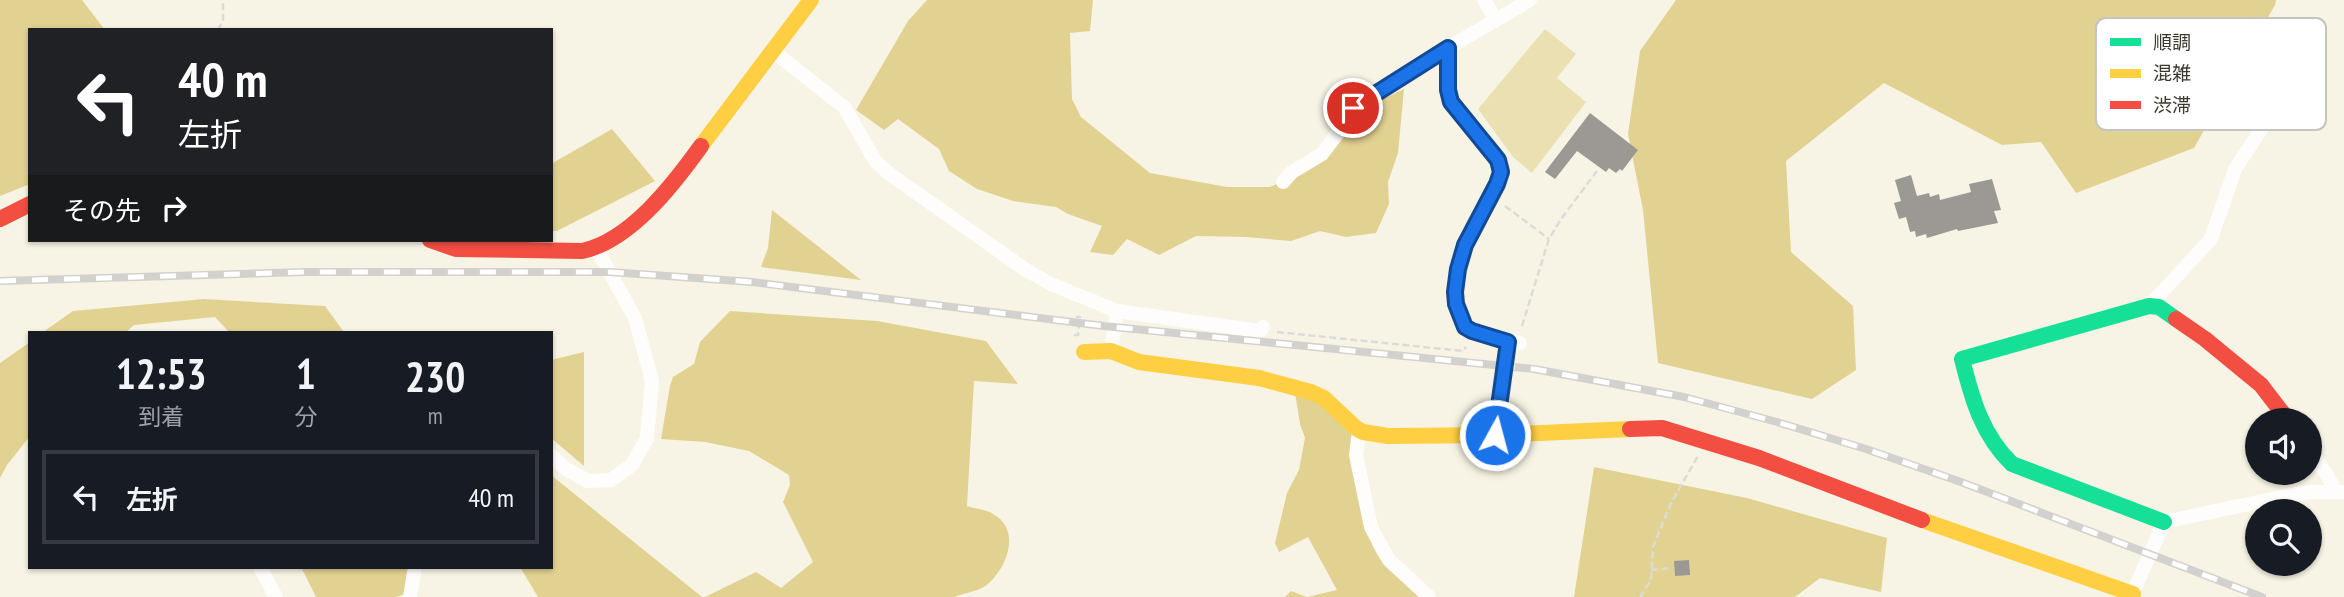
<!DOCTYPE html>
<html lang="ja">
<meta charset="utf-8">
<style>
body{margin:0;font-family:"PT Sans Narrow","Noto Sans JP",sans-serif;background:#20242c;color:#f1f3f6;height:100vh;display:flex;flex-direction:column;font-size:26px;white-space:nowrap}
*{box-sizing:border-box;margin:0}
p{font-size:23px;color:#9ea1a6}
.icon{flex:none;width:38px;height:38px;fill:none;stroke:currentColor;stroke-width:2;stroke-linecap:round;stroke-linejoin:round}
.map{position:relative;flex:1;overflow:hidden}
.drawer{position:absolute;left:28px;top:331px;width:525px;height:238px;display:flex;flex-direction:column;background:#171b24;border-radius:0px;box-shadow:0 2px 5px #0004}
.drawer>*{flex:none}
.banner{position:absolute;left:28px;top:28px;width:525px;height:214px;border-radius:0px;box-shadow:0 2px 5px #0004;background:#202124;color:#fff;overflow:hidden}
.controls{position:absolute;left:2245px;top:408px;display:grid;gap:14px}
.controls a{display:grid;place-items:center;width:77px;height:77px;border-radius:50%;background:#171b24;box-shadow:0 2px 5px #0004;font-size:35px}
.pin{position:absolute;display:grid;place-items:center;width:60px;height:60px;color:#fff;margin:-30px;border:4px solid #fff;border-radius:50%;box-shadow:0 2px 7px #0007}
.me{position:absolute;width:77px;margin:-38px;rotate:7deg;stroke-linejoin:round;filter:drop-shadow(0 0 5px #0008)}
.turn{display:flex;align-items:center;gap:24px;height:147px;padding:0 35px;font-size:32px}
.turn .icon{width:91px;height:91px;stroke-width:2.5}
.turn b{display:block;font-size:49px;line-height:60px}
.then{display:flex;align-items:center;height:66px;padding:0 35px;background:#0003;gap:14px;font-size:26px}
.eta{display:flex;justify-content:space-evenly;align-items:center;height:119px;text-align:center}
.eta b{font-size:42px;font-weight:800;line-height:49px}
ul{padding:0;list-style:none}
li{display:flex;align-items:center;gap:21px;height:94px;margin:0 14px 10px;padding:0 21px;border:4px solid #363941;border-radius:0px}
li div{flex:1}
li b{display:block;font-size:26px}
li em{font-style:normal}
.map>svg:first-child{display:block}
.green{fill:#ebe0b2}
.forest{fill:#e2d292}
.building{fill:#9c9995}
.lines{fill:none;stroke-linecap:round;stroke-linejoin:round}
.path{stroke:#dddbd7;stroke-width:2.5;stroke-dasharray:7 3.5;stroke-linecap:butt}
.street{stroke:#fefdfb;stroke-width:14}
.fast{stroke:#16e098;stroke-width:16}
.slow{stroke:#ffcf43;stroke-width:16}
.jam{stroke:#f24e42;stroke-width:16}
.rail-casing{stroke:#d2d1cd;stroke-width:8}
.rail{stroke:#fff;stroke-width:5;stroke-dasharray:16;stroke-linecap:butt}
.route-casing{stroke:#114b97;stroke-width:18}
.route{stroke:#1a73e8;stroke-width:12}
.key{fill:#fff;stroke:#c4c4c1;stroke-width:2}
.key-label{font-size:19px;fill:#3c392f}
</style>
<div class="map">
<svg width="2344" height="597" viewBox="0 0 2344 597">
<rect width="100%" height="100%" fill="#f7f4e5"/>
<polygon class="green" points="1545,29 1576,54 1557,78 1586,102 1532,173 1513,157 1478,109"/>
<g class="forest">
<polygon points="0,0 82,0 105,30 30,30 30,184 0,196"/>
<polygon points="927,0 1093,0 1090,31 1070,33 1072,99 1081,117 1150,173 1227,187 1270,187 1297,175 1356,112 1404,89 1398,153 1388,182 1389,204 1376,233 1346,237 1320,231 1291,241 1246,237 1196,236 1159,255 1127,239 1113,255 1090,252 1102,226 1068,214 1056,207 1013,201 977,189 949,171 939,149 898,119 884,130 856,110 908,21"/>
<polygon points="1676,0 2276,0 2275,5 2194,148 2076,193 2041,142 2002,145 1884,83 1786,161 1791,252 1853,306 1856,370 1812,399 1658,363 1643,210 1628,134 1640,51"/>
<polygon points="612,129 655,181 557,231 551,231 551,164"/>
<polygon points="772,210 861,280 761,267 768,248"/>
<polygon points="204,299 325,306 344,332 229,332 215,317 134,325 126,332 43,332 73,311"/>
<path d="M730 311 877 321 986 341 1018 384 974 381 967 506C975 509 986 509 993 514 1021 529 1008 566 989 583 981 591 964 593 954 597H705L756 572 781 588 813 562 783 502 790 485 789 475 749 451 705 442 661 439 670 386 673 377 694 364 700 342Z"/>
<polygon points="30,342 30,436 7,465 0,478 0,363"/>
<polygon points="584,352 584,466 551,438 551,360"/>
<path d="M1295 393 1309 396 1351 428C1353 464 1360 539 1385 565 1397 577 1411 587 1424 597H1285L1291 591 1307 597 1337 590 1308 537 1279 552 1275 543 1287 493 1299 470 1305 438 1300 424Z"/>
<polygon points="1594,467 1747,498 1887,538 1881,592 1820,578 1795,597 1574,597"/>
<polygon points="551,475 702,597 538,597 520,567 551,567"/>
<polygon points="301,567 412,567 409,593 395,597 316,597"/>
</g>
<g class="building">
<polygon points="1590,113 1638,150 1622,171 1620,169 1616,173 1609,168 1606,172 1577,151 1555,179 1545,172"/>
<polygon points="1911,175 1917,196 1929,193 1930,197 1939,194 1940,200 1971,192 1969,184 1992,179 2001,210 1994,211 1998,223 1958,231 1957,229 1927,238 1926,234 1916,237 1915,231 1910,232 1906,217 1899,219 1894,203 1901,201 1895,180"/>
<polygon points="1689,560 1690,575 1675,576 1674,561"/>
</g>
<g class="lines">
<g class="path">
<polyline points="218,30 223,20 223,0"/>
<polyline points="1505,206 1549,239"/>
<polyline points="1522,326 1549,239 1561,219 1597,171"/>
<polyline points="1277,332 1463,351 1466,347"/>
<polyline points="1074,335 1078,335 1080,317 1076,317"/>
<polyline points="1651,570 1672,568"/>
<polyline points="1640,597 1651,580 1653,547 1671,503 1698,456"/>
</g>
<g class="street">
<polyline points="1484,0 1496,20"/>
<path d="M1448 48V90L1451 102 1498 160C1504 185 1483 208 1472 230 1460 253 1443 308 1467 328 1477 336 1507 341 1520 343"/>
<polyline points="773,51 844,107 876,162 891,175 1026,270 1051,284 1117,311 1111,351"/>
<polyline points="1283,182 1292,172 1322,154 1344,125 1353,108 1448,48 1530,0"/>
<polyline points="2149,306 2211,239 2235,169 2264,125"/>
<polyline points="1117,311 1260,331 1263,327"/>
<polyline points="1363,432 1358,439 1356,455 1371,527 1389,560 1429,597"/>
<polyline points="1495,435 1508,342"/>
<polyline points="2310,451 2327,475 2336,492"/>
<polyline points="551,455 566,469 588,481 611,480 632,465 647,438 652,381 635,318 596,248"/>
<polyline points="260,567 276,597"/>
<polyline points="410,597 415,567"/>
<polyline points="2131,597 2164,522 2291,495 2311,492 2344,492"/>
</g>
<path class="fast" d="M2164 522 2012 464C1982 435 1972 399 1962 359L2149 306 2159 307 2176 319"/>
<g class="slow">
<polyline points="701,146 811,0"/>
<polyline points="1084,352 1111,351 1139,362 1259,378 1311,392 1324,398 1356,428 1363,432 1388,436 1495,435 1630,429"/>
<polyline points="1922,520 2133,594"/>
</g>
<g class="jam">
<polyline points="0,219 30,204"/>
<path d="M430 240 456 249 582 251C630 241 673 185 701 146"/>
<polyline points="2176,319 2205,339 2261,385 2288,420"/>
<polyline points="1630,429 1662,428 1759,458 1922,520"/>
</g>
<g class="rail-casing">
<polyline id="rail" points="0,281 305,272 610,272 752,282 1104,326 1534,369 1684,397 1777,422 1866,449 1961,482 2262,597"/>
</g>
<use href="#rail" class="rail"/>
</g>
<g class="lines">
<g class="route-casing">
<polyline id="route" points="1353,108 1448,48 1448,90 1451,102 1498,160 1501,172 1497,184 1465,245 1458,269 1455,292 1456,304 1465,327 1472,331 1508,342 1495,435"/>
</g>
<use href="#route" class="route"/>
</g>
<rect x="2096" y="18" width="230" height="112" rx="10" class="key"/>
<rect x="2110" y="38" width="31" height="8" fill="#16e098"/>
<rect x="2110" y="69" width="31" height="9" fill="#ffcf43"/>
<rect x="2110" y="101" width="31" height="8" fill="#f24e42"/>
<g class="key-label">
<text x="2153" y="49">順調</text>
<text x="2153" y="80">混雑</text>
<text x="2153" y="112">渋滞</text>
</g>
</svg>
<div class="controls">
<a><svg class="icon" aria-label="sound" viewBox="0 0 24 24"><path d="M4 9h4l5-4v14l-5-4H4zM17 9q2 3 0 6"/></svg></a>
<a><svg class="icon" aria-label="search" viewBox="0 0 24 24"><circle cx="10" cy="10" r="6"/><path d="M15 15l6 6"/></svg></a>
</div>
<div class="pin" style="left:1353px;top:108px;background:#d93025"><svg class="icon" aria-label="arrive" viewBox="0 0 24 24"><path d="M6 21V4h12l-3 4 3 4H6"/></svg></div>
<svg class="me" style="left:1495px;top:435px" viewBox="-20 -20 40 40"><circle r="17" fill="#1a73e8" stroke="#fff" stroke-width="3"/><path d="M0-11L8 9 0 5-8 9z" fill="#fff"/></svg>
<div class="banner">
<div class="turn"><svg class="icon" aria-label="left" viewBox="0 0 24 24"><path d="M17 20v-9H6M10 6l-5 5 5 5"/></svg><div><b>40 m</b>左折</div></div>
<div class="then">その先<svg class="icon" aria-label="right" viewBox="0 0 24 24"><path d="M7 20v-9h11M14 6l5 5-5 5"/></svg></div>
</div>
<section class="drawer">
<div class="eta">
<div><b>12:53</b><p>到着</p></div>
<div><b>1</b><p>分</p></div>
<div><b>230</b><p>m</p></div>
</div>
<ul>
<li><svg class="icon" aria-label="left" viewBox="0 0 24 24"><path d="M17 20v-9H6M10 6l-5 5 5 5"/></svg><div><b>左折</b></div><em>40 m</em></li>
</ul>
</section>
</div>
